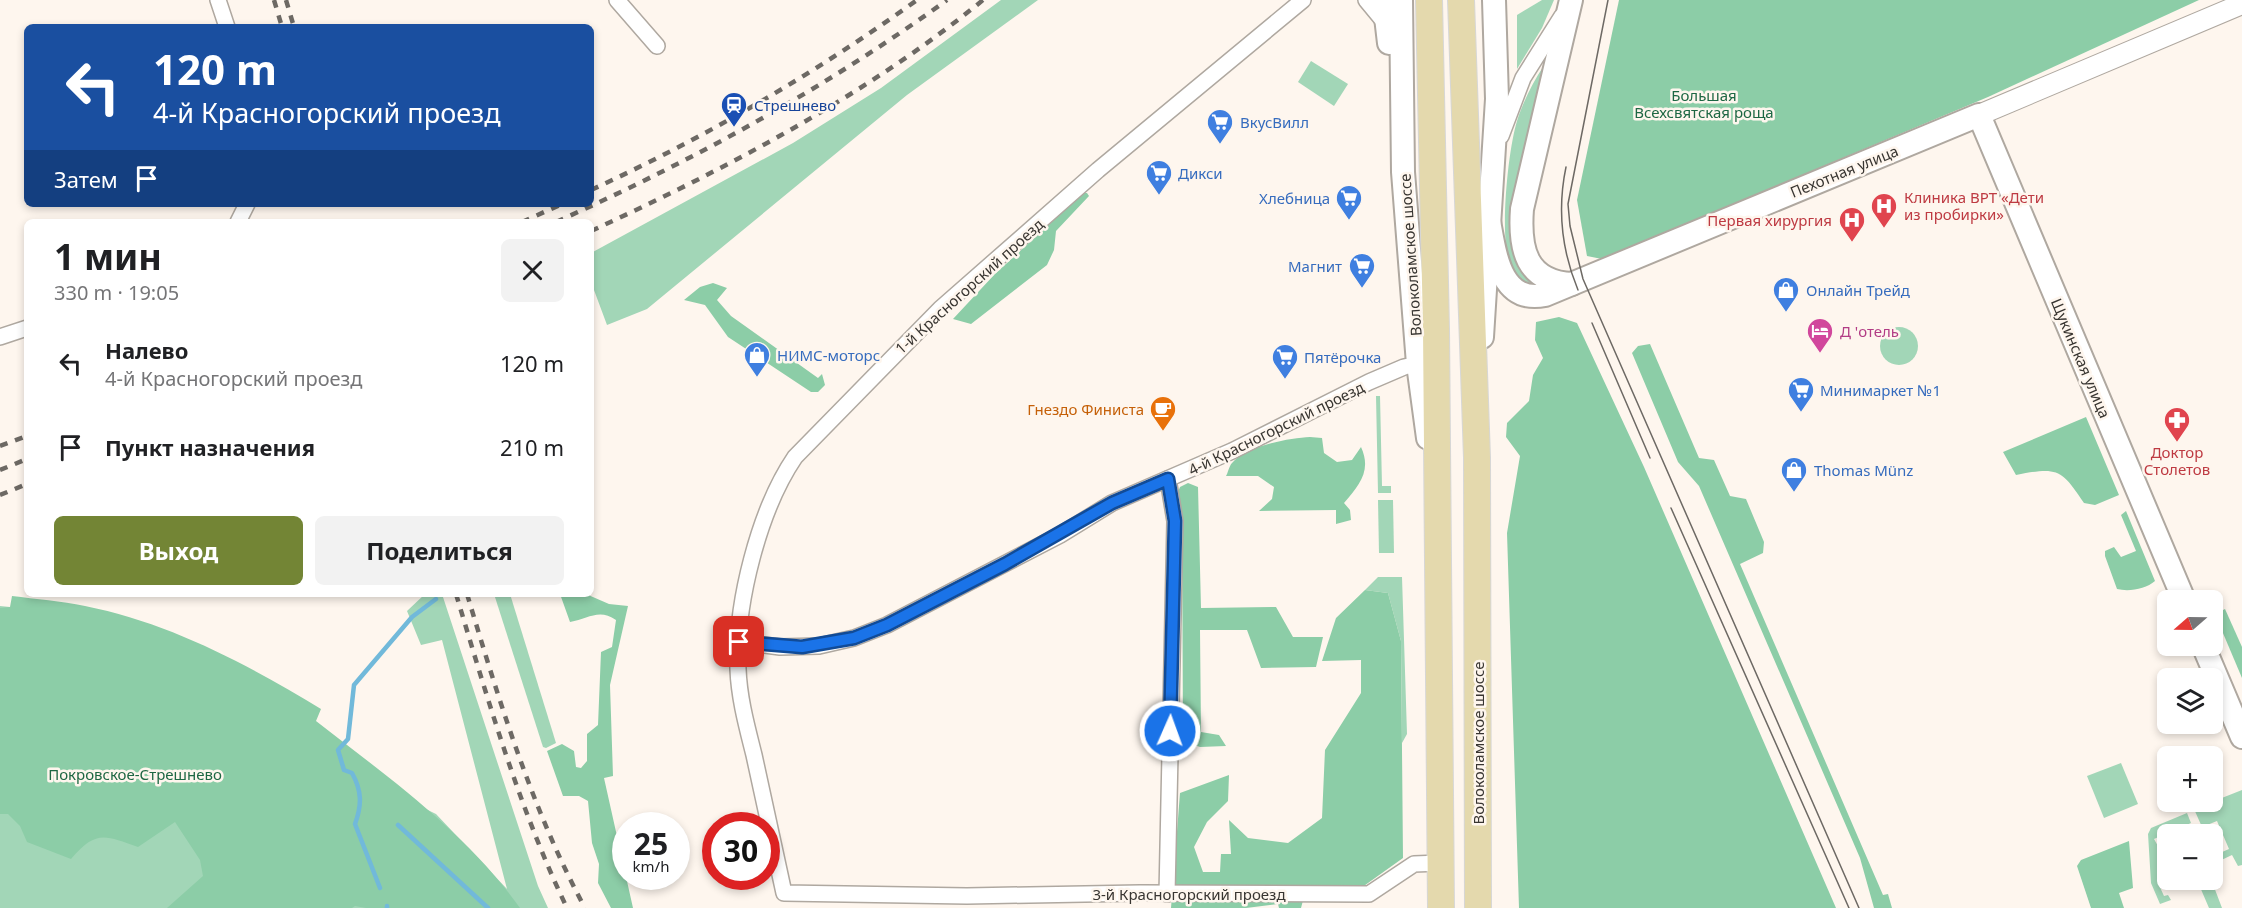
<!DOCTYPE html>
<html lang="ru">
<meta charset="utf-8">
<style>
body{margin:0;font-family:"Noto Sans",sans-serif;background:#f2f2f2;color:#202124;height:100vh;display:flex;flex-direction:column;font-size:22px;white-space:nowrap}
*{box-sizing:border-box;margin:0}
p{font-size:20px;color:#757577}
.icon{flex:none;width:33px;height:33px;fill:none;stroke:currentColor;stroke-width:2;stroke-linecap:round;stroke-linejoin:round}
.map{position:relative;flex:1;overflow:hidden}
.side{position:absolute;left:24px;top:219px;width:570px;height:378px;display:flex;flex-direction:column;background:#fff;border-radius:9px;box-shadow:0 3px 9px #0003}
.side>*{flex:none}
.banner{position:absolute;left:24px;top:24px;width:570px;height:183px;border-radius:9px;box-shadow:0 3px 9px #0003;background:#1a4fa0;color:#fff;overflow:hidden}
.needle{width:39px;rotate:250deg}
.fabs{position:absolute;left:2157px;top:590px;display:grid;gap:12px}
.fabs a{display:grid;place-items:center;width:66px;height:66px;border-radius:9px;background:#fff;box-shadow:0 3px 9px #0003;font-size:30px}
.speed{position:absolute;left:612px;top:812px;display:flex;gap:12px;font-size:30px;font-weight:700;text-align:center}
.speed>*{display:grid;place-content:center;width:78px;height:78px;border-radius:50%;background:#fff;box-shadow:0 3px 9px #0003;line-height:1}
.speed small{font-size:15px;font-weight:400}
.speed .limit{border:9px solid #d22;background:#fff;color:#111}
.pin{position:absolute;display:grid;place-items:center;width:51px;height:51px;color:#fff;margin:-26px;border-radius:12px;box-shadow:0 3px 9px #0006}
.me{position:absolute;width:66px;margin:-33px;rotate:2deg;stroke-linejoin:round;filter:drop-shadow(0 0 4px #0008)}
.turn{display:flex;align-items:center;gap:21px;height:126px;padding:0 30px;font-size:27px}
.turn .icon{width:78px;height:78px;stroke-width:2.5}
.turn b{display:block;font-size:42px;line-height:51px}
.then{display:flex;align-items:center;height:57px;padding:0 30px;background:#0003;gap:12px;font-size:22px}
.round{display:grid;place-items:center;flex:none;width:63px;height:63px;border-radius:9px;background:#f2f2f2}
.head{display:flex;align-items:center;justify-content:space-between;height:102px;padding:0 30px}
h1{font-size:36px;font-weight:700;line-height:45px}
.button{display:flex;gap:12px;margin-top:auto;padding:12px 30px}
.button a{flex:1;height:69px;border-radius:9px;background:#738535;color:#fff;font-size:24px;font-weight:700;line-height:69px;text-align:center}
.button a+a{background:#f2f2f2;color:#202124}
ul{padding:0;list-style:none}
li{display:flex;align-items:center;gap:18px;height:84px;padding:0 30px}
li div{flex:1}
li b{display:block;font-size:22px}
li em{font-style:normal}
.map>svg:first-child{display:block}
.green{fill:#a2d6b7}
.forest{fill:#8ccda7}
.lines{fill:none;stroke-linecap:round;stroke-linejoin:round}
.stream{stroke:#71b9da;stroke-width:4.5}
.minor-casing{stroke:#afa8a0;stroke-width:18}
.tertiary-casing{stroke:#afa8a0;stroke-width:22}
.secondary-casing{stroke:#afa8a0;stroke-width:26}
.primary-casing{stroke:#d7d7d6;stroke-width:28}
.minor{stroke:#fff;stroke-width:15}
.tertiary{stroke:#fff;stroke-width:20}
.secondary{stroke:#fff;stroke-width:22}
.primary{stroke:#e4d9ad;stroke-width:26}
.tram{stroke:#6d6964;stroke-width:1.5}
.rail{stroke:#6d6964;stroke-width:4.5;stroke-dasharray:8 8;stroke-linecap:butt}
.route-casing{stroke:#114b97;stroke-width:15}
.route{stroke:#1a73e8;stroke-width:10}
.labels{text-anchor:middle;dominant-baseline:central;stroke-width:5;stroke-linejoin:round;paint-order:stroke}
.park-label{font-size:15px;fill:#1d6743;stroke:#fef6ee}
.transit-label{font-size:15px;fill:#164399;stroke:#fef6ee;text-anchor:start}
.shop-label{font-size:15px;fill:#366cbe;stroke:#fef6ee;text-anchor:start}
.street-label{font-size:15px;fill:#383531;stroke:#fef6ee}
.health-label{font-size:15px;fill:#be3a42;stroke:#fef6ee;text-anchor:start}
.hotel-label{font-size:15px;fill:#b23c85;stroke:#fef6ee;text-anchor:start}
.food-label{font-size:15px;fill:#c56008;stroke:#fef6ee;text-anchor:end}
</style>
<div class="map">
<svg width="2242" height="908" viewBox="0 0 2242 908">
<rect width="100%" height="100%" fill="#fef6ee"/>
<g class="green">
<polygon points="1001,0 1038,0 907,95 647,309 607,325 591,282 591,253 793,143 881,88"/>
<polygon points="1542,0 1554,0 1542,28 1517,69 1517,15"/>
<polygon points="1311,61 1348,84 1334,106 1298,82"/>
<path d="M1543 67 1509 227 1515 255 1539 285 1533 286C1522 282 1514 276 1510 265 1499 237 1508 150 1517 121 1523 102 1532 84 1543 67Z"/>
<circle cx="1899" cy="346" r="19"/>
<polygon points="1376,396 1380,396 1382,486 1391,486 1391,493 1378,493"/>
<polygon points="1378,500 1393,500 1394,553 1379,553"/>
<polygon points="1378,577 1402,577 1407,734 1402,743 1401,641 1388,593 1365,590"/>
<polygon points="425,594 442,594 538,886 548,908 0,908 0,606 10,607 436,814 507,889 442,640 421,645 407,611"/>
<polygon points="494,594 510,594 556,743 546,748 543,747"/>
<polygon points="2121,763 2138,804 2104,818 2087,776"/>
<polygon points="2242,790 2242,865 2238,866 2232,855 2213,864 2213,856 2229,849 2217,821 2202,827 2194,809"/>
<polygon points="2187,813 2191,823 2154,839 2167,862 2167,878 2158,883 2164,896 2168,895 2171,900 2160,904 2151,883 2148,834 2151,828"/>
<polygon points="2192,879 2211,879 2222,908 2209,908 2197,880"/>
</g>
<g class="forest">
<polygon points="1619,0 2199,0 1988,97 1602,259 1587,256 1577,200"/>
<polygon points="1083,193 1087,193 1089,196 1056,231 1054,250 1047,265 971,324 953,319 994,275"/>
<polygon points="713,283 727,288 717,300 731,316 818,378 822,374 825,385 818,392 811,392 728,337 705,305 684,300 700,287"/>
<polygon points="1559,317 1577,323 1644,467 1836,908 1519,908 1507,533 1520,456 1506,437 1507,423 1529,401 1533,375 1543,358 1535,340 1536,322"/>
<polygon points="1650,344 1699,458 1714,460 1730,496 1746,499 1764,542 1763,553 1740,564 1883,895 1888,894 1892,908 1874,908 1860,858 1699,486 1678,462 1632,353 1638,346"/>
<path d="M2086 417 2119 495 2095 505 2084 503C2061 468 2057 467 2016 475L2003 452Z"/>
<path d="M1310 437 1322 438 1324 453 1337 462 1352 460 1361 447C1372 471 1359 485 1344 503L1350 510 1351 520 1336 524V510L1259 511 1272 499 1274 487 1258 476H1226C1228 473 1229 466 1232 463 1246 446 1289 438 1310 437Z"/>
<polygon points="1188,483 1198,487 1201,608 1276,607 1293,637 1323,637 1316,667 1261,668 1247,630 1200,630 1201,732 1219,735 1226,746 1200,747 1183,741 1182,516 1178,492 1180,487"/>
<path d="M2126 511 2155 581C2146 589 2129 592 2117 589L2105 556V551L2114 547 2121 557 2136 551 2121 515Z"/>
<polygon points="1365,590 1388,593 1401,641 1403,858 1361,888 1306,889 1301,908 1279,908 1278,904 1246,908 1171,908 1180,793 1229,775 1228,801 1207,822 1194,847 1203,872 1220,872 1221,854 1231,854 1229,820 1248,838 1288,843 1322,818 1325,750 1361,693 1361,660 1322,661 1336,618"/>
<path d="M560 594H586L609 604 628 606 610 685 613 776 604 778 633 908H611L598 883 599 864 592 843 588 801 579 796H563L547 751 562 744 574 751 576 767 581 768 587 761V734L598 725 601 652 612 647 616 620C599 608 588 619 570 622Z"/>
<path d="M12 596C36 599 61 601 85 606 170 623 247 664 321 709L316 721C389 778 466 832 520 908H366L355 906 352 908H167L203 876 200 860 175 822 138 847C104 835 96 830 71 859L27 842 20 826 8 814H0V608L10 607Z"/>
<polygon points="2225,609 2242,647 2242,678 2217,619 2219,612"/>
<polygon points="2129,841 2133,888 2119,893 2124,908 2091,908 2077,866 2081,860"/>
</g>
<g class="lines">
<g class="stream">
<polyline points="398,825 488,908"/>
<path d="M380 888 355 824C362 805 362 791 352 773L344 770 338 750 348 739 354 685 412 617 436 599"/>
<polyline points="387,906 387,908"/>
</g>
<g class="minor-casing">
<g id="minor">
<polyline points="218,0 227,27"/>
<polyline points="617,0 657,46"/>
<path d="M1303 0 1098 170 940 309 795 457C759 510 735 604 738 669 739 698 747 727 754 755 764 801 774 847 784 893L967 896 1140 893 1369 894 1414 864 1440 863"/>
<polyline points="1366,0 1385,23"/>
<polyline points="1501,136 1523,78 1562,16"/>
<polyline points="238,222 247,204"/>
<polyline points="0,337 27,328"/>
<polyline points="739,642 780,647 819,646 854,638 887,625 1060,535 1112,503 1232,451 1369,382 1404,367 1418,364"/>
<polyline points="1167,894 1175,521 1168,479"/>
</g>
</g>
<g class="tertiary-casing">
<polyline id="tertiary" points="1979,115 2242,4"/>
</g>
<g class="secondary-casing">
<g id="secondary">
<polyline points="1384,0 1389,43"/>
<polyline points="1401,0 1403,172 1418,364 1428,438"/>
<path d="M1571 0 1522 209C1519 249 1526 282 1572 284"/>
<path d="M1489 221C1495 253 1500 304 1545 295L1979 115 2184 600"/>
<polyline points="1482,337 1497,99 1494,0"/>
<polyline points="2203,645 2242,737"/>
</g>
</g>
<g class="primary-casing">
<g id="primary">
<polyline points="1429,0 1436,329 1441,908"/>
<polyline points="1461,0 1477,458 1478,908"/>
</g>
</g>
<use href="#minor" class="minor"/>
<use href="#tertiary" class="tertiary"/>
<use href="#secondary" class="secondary"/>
<use href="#primary" class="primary"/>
<g class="tram">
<polyline points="1608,0 1568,204 1570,226 1583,279 1859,908"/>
<path d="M1566 167C1557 210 1561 249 1578 290"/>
<polyline points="1592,323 1650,458"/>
<polyline points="1671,508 1849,908"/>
</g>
<g class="rail">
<polyline points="274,0 282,27"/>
<polyline points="286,0 294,27"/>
<path d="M591 190C706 137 814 74 917 0"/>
<polyline points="522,222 562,204"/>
<path d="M556 222C694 160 824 89 947 0"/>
<path d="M591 231C726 169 868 94 983 0"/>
<polyline points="0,446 27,436"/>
<polyline points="0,470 27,459"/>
<polyline points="0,495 27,484"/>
<path d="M456 594C488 700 519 808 567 908"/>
<path d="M467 594C499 700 532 810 585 908"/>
</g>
</g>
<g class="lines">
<g class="route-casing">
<polyline id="route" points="739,642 802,647 854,638 887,625 1005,564 1112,503 1168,479 1175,521 1170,731"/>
</g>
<use href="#route" class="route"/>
</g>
<defs>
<g id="station-pin" transform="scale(1.35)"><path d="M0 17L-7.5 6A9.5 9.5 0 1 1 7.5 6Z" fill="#1a4fb4" stroke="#fef6ee"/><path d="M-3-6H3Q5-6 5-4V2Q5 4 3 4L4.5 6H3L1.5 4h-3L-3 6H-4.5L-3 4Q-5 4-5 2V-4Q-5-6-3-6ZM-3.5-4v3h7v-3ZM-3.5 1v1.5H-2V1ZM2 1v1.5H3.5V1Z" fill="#fff"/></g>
<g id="supermarket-pin" transform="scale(1.35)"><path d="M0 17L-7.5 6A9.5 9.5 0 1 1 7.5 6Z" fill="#3f7fe0" stroke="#fef6ee"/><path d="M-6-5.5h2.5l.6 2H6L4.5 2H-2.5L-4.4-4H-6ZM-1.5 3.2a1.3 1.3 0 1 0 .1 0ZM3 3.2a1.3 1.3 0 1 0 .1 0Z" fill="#fff"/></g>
<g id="hospital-pin" transform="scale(1.35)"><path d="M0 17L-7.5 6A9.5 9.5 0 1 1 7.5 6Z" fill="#e0444e" stroke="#fef6ee"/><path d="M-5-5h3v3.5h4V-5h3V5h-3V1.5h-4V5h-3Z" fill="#fff"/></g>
<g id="shop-pin" transform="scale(1.35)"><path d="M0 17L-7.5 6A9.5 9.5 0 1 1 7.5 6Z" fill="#3f7fe0" stroke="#fef6ee"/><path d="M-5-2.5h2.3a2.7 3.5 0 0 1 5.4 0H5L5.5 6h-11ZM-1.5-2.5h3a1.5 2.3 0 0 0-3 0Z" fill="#fff"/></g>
<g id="hotel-pin" transform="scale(1.35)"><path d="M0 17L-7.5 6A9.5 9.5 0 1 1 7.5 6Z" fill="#d1479c" stroke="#fef6ee"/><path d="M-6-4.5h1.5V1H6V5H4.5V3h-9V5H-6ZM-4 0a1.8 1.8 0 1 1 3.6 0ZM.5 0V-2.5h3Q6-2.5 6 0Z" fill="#fff"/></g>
<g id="cafe-pin" transform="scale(1.35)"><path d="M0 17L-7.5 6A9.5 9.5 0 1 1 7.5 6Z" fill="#e8710a" stroke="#fef6ee"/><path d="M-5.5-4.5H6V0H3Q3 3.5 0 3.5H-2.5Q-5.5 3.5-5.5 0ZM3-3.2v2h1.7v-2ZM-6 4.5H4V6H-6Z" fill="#fff"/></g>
<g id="pharmacy-pin" transform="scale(1.35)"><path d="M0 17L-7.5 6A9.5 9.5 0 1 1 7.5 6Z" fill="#e0444e" stroke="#fef6ee"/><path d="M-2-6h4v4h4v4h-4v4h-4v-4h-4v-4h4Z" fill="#fff"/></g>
</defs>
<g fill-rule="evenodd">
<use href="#station-pin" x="734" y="105"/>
<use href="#supermarket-pin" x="1220" y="122"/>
<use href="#supermarket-pin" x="1159" y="173"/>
<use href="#supermarket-pin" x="1349" y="198"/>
<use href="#hospital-pin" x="1884" y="206"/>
<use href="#hospital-pin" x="1852" y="220"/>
<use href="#supermarket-pin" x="1362" y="266"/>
<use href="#shop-pin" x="1786" y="290"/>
<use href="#hotel-pin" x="1820" y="331"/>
<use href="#shop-pin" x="757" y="355"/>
<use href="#supermarket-pin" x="1285" y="357"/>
<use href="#supermarket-pin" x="1801" y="390"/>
<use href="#cafe-pin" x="1163" y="409"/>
<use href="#pharmacy-pin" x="2177" y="420"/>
<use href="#shop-pin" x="1794" y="470"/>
</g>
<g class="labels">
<g class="park-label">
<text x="1704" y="95">Большая<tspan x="1704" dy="17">Всехсвятская роща</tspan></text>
<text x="135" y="774">Покровское-Стрешнево</text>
</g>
<g class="transit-label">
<text x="754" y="105">Стрешнево</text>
</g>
<g class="shop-label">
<text x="1240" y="122">ВкусВилл</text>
<text x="1178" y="173">Дикси</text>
<text x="1330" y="198" text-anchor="end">Хлебница</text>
<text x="1342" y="266" text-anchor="end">Магнит</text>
<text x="1806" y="290">Онлайн Трейд</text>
<text x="777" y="355">НИМС-моторс</text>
<text x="1304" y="357">Пятёрочка</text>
<text x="1820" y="390">Минимаркет №1</text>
<text x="1814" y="470">Thomas Münz</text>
</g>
<g class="street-label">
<text transform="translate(1844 171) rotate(-22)">Пехотная улица</text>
<text transform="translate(1410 255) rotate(-94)">Волоколамское шоссе</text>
<text transform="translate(969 286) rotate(-42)">1-й Красногорский проезд</text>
<text transform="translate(2081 358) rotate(67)">Щукинская улица</text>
<text transform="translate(1276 428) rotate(-26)">4-й Красногорский проезд</text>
<text transform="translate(1478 743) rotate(-90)">Волоколамское шоссе</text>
<text x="1189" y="894">3-й Красногорский проезд</text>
</g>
<g class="health-label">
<text x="1904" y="197">Клиника ВРТ «Дети<tspan x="1904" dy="17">из пробирки»</tspan></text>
<text x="1832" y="220" text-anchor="end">Первая хирургия</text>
<text x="2177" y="452" text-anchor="middle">Доктор<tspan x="2177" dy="17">Столетов</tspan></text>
</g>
<g class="hotel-label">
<text x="1840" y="331">Д 'отель</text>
</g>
<g class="food-label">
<text x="1144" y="409">Гнездо Финиста</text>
</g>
</g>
</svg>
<div class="fabs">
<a><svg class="needle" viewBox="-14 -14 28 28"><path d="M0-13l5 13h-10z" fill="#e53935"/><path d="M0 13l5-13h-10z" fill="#757577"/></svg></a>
<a><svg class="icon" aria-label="layers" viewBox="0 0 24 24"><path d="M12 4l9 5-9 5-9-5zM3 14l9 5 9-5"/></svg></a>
<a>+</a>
<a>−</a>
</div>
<div class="speed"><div>25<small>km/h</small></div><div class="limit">30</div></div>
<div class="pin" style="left:739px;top:642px;background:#d93025"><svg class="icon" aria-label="arrive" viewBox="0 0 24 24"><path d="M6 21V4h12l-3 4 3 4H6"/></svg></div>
<svg class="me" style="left:1170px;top:731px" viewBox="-20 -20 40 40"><circle r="17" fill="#1a73e8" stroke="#fff" stroke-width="3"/><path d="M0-11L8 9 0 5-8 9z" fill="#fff"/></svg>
<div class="banner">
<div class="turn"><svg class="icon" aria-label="left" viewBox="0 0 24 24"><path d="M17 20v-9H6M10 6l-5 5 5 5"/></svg><div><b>120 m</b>4-й Красногорский проезд</div></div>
<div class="then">Затем<svg class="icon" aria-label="arrive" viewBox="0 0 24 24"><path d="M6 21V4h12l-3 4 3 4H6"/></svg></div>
</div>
<section class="side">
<div class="head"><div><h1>1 мин</h1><p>330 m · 19:05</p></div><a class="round"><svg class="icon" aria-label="close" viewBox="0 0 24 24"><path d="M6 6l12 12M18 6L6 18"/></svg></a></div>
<ul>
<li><svg class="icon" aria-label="left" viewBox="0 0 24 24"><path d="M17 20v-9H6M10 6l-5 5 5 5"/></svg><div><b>Налево</b><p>4-й Красногорский проезд</p></div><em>120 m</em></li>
<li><svg class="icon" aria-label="arrive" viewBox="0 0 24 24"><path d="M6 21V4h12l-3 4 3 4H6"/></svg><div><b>Пункт назначения</b></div><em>210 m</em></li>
</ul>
<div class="button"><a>Выход</a><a>Поделиться</a></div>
</section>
</div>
